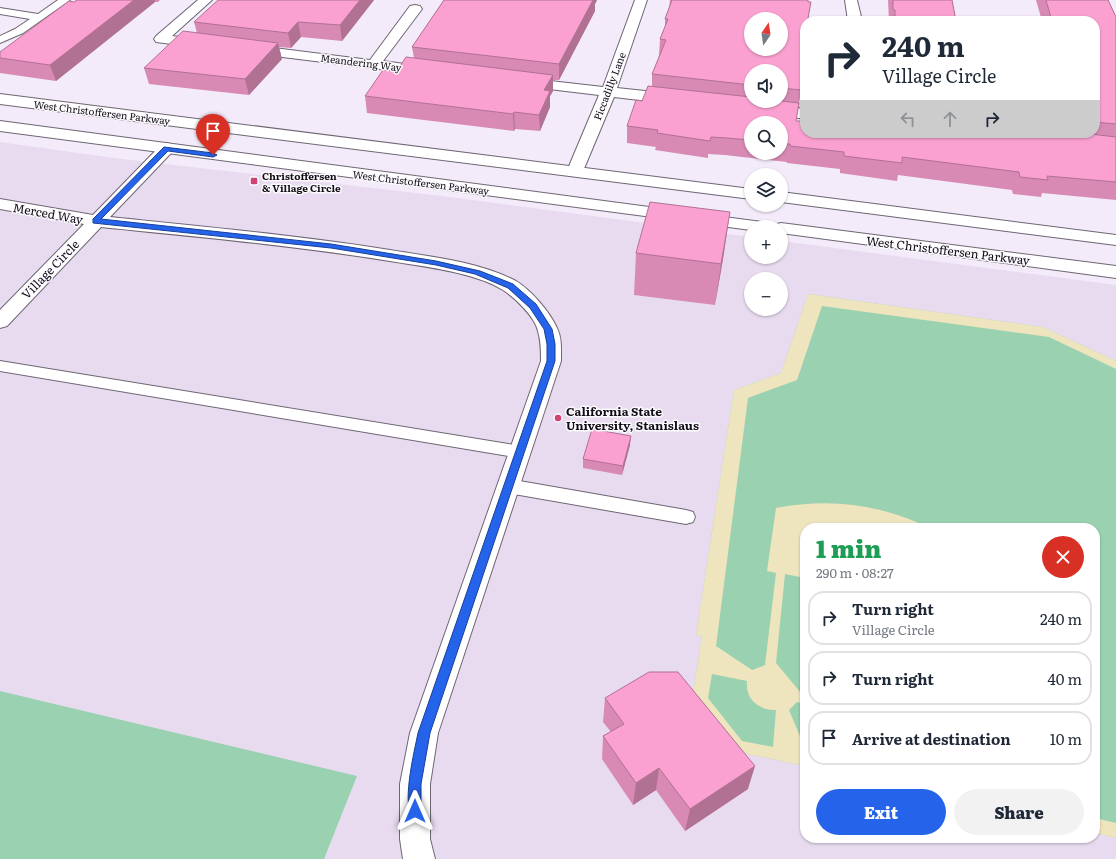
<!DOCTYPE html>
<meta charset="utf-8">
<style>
body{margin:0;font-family:Literata,serif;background:#f2f2f3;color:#1f2937;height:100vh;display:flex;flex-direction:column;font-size:15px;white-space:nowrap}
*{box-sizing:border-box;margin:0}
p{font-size:13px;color:#747a83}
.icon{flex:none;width:22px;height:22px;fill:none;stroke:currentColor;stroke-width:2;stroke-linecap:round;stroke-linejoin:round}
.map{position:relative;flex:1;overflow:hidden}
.side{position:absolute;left:800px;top:523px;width:300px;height:320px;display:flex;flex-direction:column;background:#fff;border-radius:16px;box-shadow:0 1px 3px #0004}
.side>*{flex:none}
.guide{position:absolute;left:800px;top:16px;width:300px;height:122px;border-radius:16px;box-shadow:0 1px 3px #0004;background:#fff;color:#1f2937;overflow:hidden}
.needle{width:26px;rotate:13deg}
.fabs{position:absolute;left:744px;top:12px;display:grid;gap:8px}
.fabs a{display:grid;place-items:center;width:44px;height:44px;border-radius:50%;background:#fff;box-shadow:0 1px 3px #0004;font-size:20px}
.pin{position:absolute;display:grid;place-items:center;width:34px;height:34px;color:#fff;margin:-41px -17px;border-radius:50% 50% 50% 0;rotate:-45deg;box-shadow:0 0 4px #0007}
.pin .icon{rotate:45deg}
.me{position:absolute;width:44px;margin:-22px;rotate:0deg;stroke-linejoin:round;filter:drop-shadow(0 0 3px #0008)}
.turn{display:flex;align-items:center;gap:14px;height:84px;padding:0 16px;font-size:18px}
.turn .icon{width:52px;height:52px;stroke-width:2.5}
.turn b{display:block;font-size:28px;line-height:34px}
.lanes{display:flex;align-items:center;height:38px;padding:0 16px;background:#0003;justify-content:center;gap:20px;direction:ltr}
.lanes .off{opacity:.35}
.round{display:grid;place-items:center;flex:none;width:42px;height:42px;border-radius:21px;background:#f2f2f3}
.summary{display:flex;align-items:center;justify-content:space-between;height:68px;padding:0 16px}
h1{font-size:24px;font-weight:800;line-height:30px;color:#1e9e55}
.button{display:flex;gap:8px;margin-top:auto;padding:8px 16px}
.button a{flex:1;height:46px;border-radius:24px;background:#2563eb;color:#fff;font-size:16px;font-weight:800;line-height:46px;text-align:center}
.button a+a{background:#f2f2f3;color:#1f2937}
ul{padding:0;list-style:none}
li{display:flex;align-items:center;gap:12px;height:54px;margin:0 8px 6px;padding:0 8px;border:2px solid #e0e1e3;border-radius:16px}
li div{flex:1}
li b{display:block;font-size:15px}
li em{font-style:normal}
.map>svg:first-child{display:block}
.built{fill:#e8dbf0;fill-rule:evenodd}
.green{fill:#9ad1b0}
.sand{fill:#eee5bf;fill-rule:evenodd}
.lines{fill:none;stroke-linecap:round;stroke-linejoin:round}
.service-casing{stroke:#6e6673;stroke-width:2}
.minor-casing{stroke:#6e6673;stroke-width:2}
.tertiary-casing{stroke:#6e6673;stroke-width:2}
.service{fill:#fff;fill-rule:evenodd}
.minor{fill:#fff;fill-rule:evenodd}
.tertiary{fill:#fff;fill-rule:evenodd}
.wall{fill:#d88ab4;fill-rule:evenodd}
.shaded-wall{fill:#b07192}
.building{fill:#fba1d1;stroke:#b07192;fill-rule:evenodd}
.route{fill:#2563eb;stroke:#184099}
.poi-dot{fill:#cf4272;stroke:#fcfafe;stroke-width:1.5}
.labels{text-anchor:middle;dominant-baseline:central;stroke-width:3;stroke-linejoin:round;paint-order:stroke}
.far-street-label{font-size:10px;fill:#120f14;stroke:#fcfafe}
.far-poi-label{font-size:10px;font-weight:bold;fill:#120f14;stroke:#fcfafe;text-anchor:start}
.street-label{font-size:12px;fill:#120f14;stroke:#fcfafe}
.poi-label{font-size:12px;font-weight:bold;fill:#120f14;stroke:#fcfafe;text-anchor:start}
</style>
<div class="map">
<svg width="1116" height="859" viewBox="0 0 1116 859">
<rect width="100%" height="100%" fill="#f3eafa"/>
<path class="built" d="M0 142 114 158 450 197 751 237V257H781V241L1116 285V859H0ZM751 279H781V309H751ZM805 528H1095V838H805Z"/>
<g class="green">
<polygon points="808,294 1043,327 1116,361 1116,838 1095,833 1095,528 805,528 805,766 738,752 692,700 702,636 696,635 734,390 781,373"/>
<polygon points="0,691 357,776 324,859 0,859"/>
</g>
<g class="sand">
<path d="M808 294 1043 327 1116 361V369L1049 337 822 306 797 380 748 398 716 646 752 670 765 665 776 573 767 571 776 508C831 498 879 504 930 528H805V578L785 574 776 663 801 693 805 694V704L797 702 789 710 805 748V766L738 752 692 700 702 636 696 635 734 390 781 373ZM712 674 747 681C745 700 759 710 776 710L773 747 742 741 708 698Z"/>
<polygon points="1095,818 1116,823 1116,838 1095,833"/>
</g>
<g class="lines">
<g class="service-casing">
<g id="service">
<polygon points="58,0 70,0 23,33 0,43 0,36 15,29 30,19 0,14 0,8 38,14"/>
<polygon points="0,361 520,446 526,447 529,452 526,457 520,458 0,371"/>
<polygon points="508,479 686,510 693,512 695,517 693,522 686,524 508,493 502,491 499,486 502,481"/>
</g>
</g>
<g class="minor-casing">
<g id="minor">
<polygon points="198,0 212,0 172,36 209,41 211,44 209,47 204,48 156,42 154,39 156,36"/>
<polygon points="635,0 647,0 617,88 673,94 678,96 681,99 678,102 673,104 614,97 583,171 581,175 575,176 569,175 567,171 599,95 524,86 519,85 517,82 519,79 524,78 603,87"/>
<polygon points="845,0 857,0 862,21 848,21"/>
<polygon points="415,5 420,6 422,9 383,61 433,68 435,71 433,74 428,75 250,53 245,52 243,49 245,46 250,45 370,60 410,6"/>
<polygon points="766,104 805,109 805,119 761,112 758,109 761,106"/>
<path d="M167 143 173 145 175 148 173 151 110 217C204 227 297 235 390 250 432 257 477 261 516 281 531 290 550 312 557 328 562 338 561 350 561 361L438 733 430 784V839L435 859H403L400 839V784L410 733 541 361C541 351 541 341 538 331 535 317 515 298 503 290 476 273 428 267 396 262 298 246 200 237 101 227L7 326 0 328V310L84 224 0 209V199L93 215 161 145Z"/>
</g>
</g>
<g class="tertiary-casing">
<g id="tertiary">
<polygon points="0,94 751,189 751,199 0,104"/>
<polygon points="0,121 777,224 781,223 1116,266 1116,278 781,233 781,227 751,227 751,230 0,131"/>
<polygon points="781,192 1116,235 1116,245 781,202"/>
</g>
</g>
<use href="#service" class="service"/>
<use href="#minor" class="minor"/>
<use href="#tertiary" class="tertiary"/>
</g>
<g class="wall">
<polygon points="77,0 160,0 158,2 155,2 56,81 0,73 0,52"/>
<polygon points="374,0 342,41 301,37 291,48 279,47 282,59 249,95 149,84 144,68 197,33 194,22"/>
<polygon points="444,0 597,0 595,4 595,11 559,80 553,80 553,91 550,96 550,107 540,131 515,129 514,131 367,113 365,96 414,58 412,47"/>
<path d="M670 0H808L805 67 796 121 805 133H1095V21H1042L1036 0H1108L1116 17V200L1042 193 1041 197 1013 194 1012 190 898 175 897 181 840 173V169L787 163V162L725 155 708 154V158L655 150 656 147 627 143V126L642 101 652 86V74L660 55H659L660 39 665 27V19L669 8ZM751 71H781V101H751ZM751 123H781V153H751Z"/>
<polygon points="888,0 952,0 956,21 889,21"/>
<polygon points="636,253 724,253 715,305 634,295"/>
<polygon points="630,445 622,475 583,468 583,459"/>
<polygon points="605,698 748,789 685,831 656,790 633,805 602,759 603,736 611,732 603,722"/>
</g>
<g class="shaded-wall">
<polygon points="134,0 155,0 155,2 56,81 50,65"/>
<polygon points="360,0 374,0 342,41 340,25"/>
<polygon points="592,0 597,0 595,4 595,11 559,80 559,64"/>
<polygon points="298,22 301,37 291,48 288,33"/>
<polygon points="278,43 282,59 249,95 245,79"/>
<polygon points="553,75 553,91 550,96 550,107 540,131 539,115 544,90"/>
<polygon points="514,112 515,129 514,131 513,114"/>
<polygon points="730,212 724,253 715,305 721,264"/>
<polygon points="631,436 630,445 622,475 623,466"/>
<polygon points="755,766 748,789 685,831 690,809"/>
<polygon points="659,768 656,790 633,805 636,783"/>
</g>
<g class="building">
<polygon points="77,0 134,0 50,65 0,58 0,52 69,1 74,2"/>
<polygon points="218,0 360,0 340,25 298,22 288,33 194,22"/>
<polygon points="444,0 593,0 559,64 412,47"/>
<path d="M672 0H808V2H811L808 18 814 19 813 21H805V67L801 90 781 88V71H751V85L652 74 666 40 660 39 668 19H665ZM751 19H781V49H751Z"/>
<polygon points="893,0 952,0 956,21 895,21 895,10 893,10"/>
<polygon points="1046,0 1108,0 1116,17 1116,124 1095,122 1095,21 1052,21"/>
<polygon points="183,31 278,43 245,79 144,68"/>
<polygon points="406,57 553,75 544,90 550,91 539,115 514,112 513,114 365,96 383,70 397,71"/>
<polygon points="648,86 751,97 751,101 781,101 799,103 796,121 805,121 805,133 1082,133 1116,137 1116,182 1047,176 1048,180 1020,177 1019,172 902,157 902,163 844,156 844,152 790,146 790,144 781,144 781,123 751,123 751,140 727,138 711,137 710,141 657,133 658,130 627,126 636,100 642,101"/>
<polygon points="650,202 730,212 721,264 636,253"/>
<polygon points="592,429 631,436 623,466 583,459"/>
<polygon points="649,672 678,672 755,766 690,809 659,768 636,783 603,736 624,724 605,698"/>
</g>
<path class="route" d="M164 147 213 153 217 155 213 157 168 151 101 219 331 244 436 261 480 271 513 284 536 304 552 329 555 344V361L430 733 421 784V811L419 816 415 818 411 816C403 797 414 753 418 733L547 361V344L544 329 530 308 508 288 475 274 436 265 331 248 93 223V219Z"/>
<g class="poi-dot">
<rect x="250" y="177" width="8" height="8" rx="2"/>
<circle cx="558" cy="418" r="4"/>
</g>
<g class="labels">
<g class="far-street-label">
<text transform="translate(361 62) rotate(7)">Meandering Way</text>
<text transform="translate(609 86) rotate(-69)">Piccadilly Lane</text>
<text transform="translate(102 112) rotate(7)">West Christoffersen Parkway</text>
<text transform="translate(421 182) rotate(7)">West Christoffersen Parkway</text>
</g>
<g class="far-poi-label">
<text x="262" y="175">Christoffersen<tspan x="262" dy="12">&amp; Village Circle</tspan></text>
</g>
<g class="street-label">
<text transform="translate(48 213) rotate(10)">Merced Way</text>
<text transform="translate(948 250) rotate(7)">West Christoffersen Parkway</text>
<text transform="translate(50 269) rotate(-46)">Village Circle</text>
</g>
<g class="poi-label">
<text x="566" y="411">California State<tspan x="566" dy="14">University, Stanislaus</tspan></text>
</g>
</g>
</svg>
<div class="fabs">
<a><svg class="needle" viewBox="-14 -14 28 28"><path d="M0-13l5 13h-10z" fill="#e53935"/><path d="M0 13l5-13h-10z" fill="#747a83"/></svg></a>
<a><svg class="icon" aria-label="sound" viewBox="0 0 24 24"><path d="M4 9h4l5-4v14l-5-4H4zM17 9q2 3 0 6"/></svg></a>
<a><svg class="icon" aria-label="search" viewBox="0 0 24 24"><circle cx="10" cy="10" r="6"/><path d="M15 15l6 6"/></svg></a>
<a><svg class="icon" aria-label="layers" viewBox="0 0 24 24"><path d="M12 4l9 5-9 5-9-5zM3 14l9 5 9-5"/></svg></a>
<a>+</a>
<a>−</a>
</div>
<div class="pin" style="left:213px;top:155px;background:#d93025"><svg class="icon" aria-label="arrive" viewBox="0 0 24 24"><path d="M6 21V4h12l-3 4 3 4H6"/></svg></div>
<svg class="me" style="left:415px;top:811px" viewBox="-20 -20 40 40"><path d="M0-17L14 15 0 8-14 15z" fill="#2563eb" stroke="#fff" stroke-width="4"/></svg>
<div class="guide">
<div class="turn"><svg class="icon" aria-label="right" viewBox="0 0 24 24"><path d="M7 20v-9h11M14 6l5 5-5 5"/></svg><div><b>240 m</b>Village Circle</div></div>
<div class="lanes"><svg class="icon off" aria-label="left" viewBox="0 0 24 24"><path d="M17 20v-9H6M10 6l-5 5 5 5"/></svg><svg class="icon off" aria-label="ahead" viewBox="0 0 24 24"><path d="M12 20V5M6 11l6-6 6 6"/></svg><svg class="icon" aria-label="right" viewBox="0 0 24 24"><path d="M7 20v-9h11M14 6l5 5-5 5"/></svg></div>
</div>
<section class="side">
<div class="summary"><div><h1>1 min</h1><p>290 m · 08:27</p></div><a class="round" style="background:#d93025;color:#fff"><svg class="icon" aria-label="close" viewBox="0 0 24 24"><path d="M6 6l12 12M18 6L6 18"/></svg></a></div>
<ul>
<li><svg class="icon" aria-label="right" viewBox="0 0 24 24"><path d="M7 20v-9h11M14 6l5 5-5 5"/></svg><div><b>Turn right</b><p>Village Circle</p></div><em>240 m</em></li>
<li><svg class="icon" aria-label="right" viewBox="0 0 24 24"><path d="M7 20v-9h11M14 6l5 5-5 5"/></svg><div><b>Turn right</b></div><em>40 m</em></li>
<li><svg class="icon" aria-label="arrive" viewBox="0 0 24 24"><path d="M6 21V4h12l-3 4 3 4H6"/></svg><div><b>Arrive at destination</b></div><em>10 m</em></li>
</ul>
<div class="button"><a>Exit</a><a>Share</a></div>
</section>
</div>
